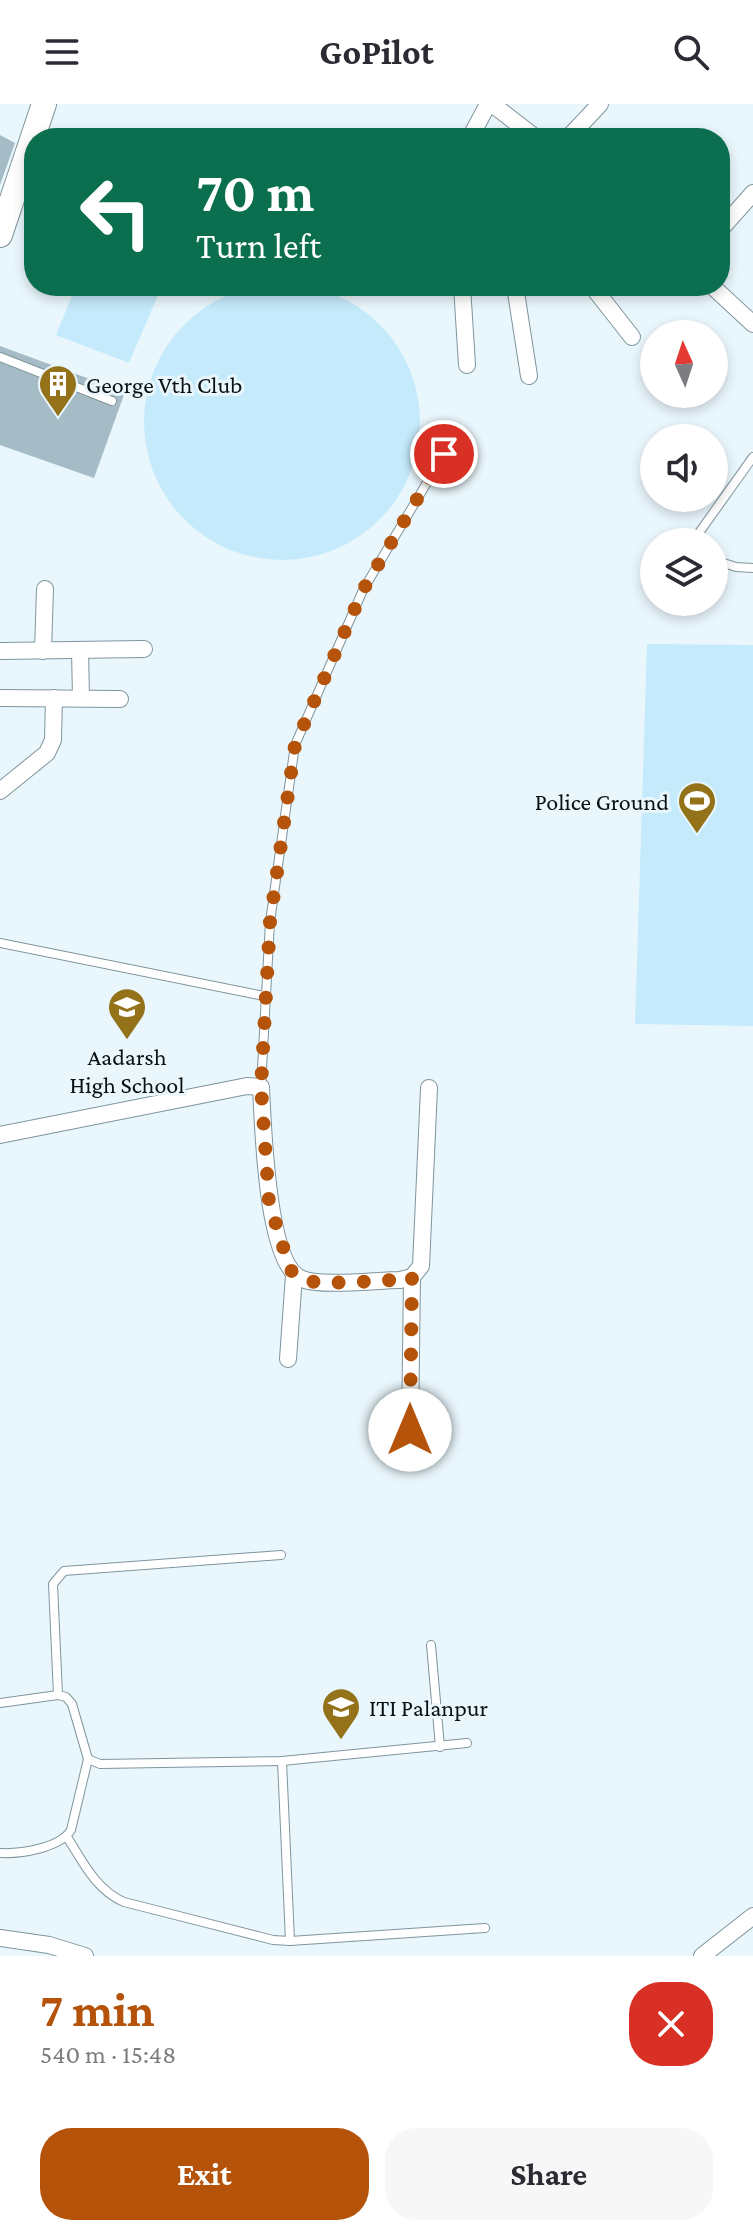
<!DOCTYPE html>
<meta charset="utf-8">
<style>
body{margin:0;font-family:"Crimson Pro",serif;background:#f7f7f7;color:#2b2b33;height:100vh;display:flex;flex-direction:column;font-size:30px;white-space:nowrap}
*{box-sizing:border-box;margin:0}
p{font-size:26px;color:#7c7c81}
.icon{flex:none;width:44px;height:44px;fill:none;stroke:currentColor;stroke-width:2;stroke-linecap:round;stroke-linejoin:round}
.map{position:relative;height:1852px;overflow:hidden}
.sheet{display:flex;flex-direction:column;background:#fff;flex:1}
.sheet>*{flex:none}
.guide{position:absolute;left:24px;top:24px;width:706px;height:168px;border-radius:32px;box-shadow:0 4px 12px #0003;background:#0b6e4f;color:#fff;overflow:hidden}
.needle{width:52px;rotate:357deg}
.buttons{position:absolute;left:640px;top:216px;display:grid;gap:16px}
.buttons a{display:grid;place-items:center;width:88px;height:88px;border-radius:50%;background:#fff;box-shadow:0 4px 12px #0003;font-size:40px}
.pin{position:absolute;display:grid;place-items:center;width:68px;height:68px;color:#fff;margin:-34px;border:4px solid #fff;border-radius:50%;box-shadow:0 2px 8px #0007}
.me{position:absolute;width:88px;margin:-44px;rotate:0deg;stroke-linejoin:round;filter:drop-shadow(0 0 6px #0008)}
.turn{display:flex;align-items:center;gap:28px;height:168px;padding:0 40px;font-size:36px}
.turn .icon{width:104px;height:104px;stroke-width:2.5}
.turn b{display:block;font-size:56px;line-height:68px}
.round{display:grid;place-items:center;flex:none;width:84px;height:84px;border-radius:32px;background:#f7f7f7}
.headline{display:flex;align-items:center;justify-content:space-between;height:136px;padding:0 40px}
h1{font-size:48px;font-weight:700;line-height:60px;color:#b45309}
.action{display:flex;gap:16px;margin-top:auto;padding:16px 40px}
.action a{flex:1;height:92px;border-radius:32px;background:#b45309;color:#fff;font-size:32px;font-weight:700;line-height:92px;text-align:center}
.action a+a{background:#f7f7f7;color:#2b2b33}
header{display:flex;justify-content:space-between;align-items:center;height:104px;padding:0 40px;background:#fff;font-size:36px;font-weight:700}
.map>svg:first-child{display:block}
.green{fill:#c5eafb}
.building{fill:#a5bbc5}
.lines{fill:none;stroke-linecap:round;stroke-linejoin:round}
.lane-casing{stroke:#7f949d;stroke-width:10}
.street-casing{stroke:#7f949d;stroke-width:18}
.secondary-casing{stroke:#7f949d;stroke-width:26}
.lane{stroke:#fff;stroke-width:8}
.street{stroke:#fff;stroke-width:16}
.secondary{stroke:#fff;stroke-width:24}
.route{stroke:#b45309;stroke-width:14;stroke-dasharray:0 25.2}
.labels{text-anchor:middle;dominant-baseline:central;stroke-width:6;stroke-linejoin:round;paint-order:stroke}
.poi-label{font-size:24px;fill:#081013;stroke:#e9f7fd;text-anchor:start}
</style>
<header><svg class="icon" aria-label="menu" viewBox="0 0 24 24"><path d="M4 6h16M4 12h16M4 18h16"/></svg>GoPilot<svg class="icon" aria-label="search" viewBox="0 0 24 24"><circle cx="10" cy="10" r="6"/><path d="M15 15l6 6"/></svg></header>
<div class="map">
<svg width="753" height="1852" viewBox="0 0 753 1852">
<rect width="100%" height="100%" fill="#e9f7fd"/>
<g class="green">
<circle cx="282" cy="318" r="138"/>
<polygon points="76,182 154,182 161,184 129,259 56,231"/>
<polygon points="647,540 753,541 753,922 635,920"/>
</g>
<g class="building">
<polygon points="0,31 15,39 0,81"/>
<polygon points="0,242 125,288 94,374 0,341"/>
</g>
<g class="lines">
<g class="lane-casing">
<g id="lane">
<polyline points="0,253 112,297"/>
<polyline points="695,438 696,433 753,353"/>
<polyline points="714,456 736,463 753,464"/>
<polyline points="0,839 264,892"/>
<polyline points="261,983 270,818 295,641 363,486 444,350"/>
<polyline points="431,1541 440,1643"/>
<polyline points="58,1591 53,1480 64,1467 281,1451"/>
<polyline points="0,1599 58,1591 66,1593 72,1600 88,1655 100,1660 282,1657 467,1639"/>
<polyline points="282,1657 290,1837"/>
<path d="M67 1733C83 1758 96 1786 124 1798L273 1836 290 1837 485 1824"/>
<path d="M0 1749C21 1750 60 1744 71 1726L88 1655"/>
</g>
</g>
<g class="street-casing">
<g id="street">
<polyline points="492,0 536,34"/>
<polyline points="470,34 488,0"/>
<polyline points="568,34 600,0"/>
<polyline points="720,126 753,89"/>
<polyline points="462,182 467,261"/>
<polyline points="515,182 529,272"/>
<polyline points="592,182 632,233"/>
<polyline points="712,182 753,220"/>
<polyline points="80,546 81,594"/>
<polyline points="0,547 144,545"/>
<polyline points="43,547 45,485"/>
<polyline points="0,594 120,595"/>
<polyline points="0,687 47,649 53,636 54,594"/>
<path d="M0 1031 247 982 261 983C263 1019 266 1161 302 1175 322 1183 377 1176 400 1176L412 1173 421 1162 429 984"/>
<polyline points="288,1255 294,1171"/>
<polyline points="410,1326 412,1173"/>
<polyline points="0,1834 49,1841 85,1852"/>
<polyline points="702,1852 753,1812"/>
</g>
</g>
<g class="secondary-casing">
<polyline id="secondary" points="0,131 44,0"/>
</g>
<use href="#lane" class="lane"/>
<use href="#street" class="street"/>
<use href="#secondary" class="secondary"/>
</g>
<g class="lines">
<path class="route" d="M410 1326 412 1173 400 1176C378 1176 323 1182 305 1176 298 1174 294 1170 290 1165L269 1098 261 983 270 818 295 641 363 486 444 350"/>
</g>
<defs>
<g id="building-pin" transform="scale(2)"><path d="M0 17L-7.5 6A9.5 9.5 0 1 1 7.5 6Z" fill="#937219" stroke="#e9f7fd"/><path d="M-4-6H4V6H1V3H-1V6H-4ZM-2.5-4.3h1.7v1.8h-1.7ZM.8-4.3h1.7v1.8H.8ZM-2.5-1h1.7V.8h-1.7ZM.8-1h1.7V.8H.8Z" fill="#fff"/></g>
<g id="stadium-pin" transform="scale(2)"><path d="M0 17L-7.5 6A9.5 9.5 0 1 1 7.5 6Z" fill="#937219" stroke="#e9f7fd"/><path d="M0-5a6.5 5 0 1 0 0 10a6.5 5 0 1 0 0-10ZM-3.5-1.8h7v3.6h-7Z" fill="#fff"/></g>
<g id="school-pin" transform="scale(2)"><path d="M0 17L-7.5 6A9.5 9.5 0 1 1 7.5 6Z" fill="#937219" stroke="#e9f7fd"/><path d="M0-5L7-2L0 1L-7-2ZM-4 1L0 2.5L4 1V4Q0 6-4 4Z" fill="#fff"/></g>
<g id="university-pin" transform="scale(2)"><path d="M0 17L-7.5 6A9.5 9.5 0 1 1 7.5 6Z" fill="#937219" stroke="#e9f7fd"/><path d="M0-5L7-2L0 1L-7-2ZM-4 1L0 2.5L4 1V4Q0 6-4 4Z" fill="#fff"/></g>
</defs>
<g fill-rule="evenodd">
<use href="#building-pin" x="58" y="280"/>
<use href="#stadium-pin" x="697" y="697"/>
<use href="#school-pin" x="127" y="903"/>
<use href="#university-pin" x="341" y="1603"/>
</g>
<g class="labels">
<g class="poi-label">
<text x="86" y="280">George Vth Club</text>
<text x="669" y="697" text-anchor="end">Police Ground</text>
<text x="127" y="952" text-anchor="middle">Aadarsh<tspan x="127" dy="28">High School</tspan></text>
<text x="369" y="1603">ITI Palanpur</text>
</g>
</g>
</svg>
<div class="buttons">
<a><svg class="needle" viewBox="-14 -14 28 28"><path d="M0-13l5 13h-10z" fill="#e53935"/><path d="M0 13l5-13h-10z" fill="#7c7c81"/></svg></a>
<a><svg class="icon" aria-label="sound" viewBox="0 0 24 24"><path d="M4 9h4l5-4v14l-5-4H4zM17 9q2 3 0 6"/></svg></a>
<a><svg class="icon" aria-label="layers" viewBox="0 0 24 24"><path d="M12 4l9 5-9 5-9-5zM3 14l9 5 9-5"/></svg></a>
</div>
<div class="pin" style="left:444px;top:350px;background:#d93025"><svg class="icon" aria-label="arrive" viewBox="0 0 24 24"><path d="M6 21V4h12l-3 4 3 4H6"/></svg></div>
<svg class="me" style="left:410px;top:1326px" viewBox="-20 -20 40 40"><circle r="19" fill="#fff"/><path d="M0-13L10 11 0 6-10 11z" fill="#b45309"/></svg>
<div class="guide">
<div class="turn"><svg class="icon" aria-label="left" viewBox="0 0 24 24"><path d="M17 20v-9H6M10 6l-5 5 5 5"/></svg><div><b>70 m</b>Turn left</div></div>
</div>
</div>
<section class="sheet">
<div class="headline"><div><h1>7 min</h1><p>540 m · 15:48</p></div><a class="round" style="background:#d93025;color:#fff"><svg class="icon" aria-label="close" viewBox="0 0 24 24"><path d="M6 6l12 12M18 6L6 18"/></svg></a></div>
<div class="action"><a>Exit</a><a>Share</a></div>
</section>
